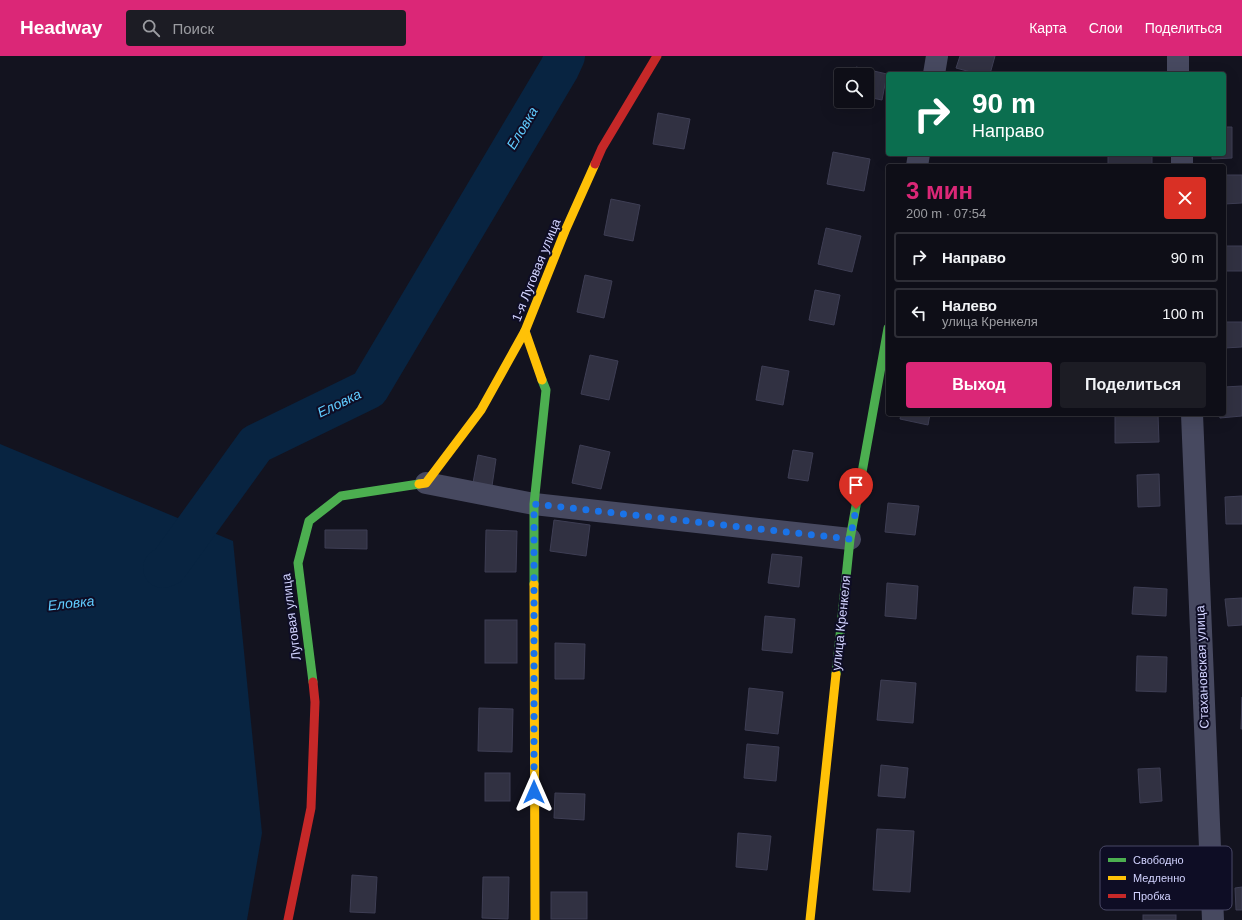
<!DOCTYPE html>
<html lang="ru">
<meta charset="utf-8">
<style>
body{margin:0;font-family:Arial,sans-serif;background:#1c1c24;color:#f1f3f6;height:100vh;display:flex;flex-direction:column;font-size:15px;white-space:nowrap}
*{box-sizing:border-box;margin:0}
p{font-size:13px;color:#9b9ca1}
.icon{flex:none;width:22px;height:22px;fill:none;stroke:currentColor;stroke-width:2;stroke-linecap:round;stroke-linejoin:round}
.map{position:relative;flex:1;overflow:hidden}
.sheet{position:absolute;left:886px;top:108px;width:340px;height:252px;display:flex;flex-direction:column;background:#0e0e17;border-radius:4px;box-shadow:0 4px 16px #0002,0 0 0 1px #2e2e36}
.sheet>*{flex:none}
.hud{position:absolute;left:886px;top:16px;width:340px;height:84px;border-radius:4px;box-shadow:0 4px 16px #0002,0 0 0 1px #2e2e36;background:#0b6e4f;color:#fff;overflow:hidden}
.buttons{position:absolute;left:834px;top:12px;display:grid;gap:8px}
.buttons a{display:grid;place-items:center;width:40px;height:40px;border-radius:4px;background:#0e0e17;box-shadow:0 4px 16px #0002,0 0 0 1px #2e2e36;font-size:20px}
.pin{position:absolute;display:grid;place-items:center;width:34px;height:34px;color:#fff;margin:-41px -17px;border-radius:50% 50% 50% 0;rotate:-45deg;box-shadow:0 0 4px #0007}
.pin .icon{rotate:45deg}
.me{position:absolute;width:44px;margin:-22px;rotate:0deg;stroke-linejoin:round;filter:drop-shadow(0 0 3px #0008)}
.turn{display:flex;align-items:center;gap:14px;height:84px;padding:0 20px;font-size:18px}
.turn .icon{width:52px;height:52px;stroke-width:2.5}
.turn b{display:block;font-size:28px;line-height:34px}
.round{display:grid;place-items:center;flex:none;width:42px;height:42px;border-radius:4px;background:#1c1c24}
.overview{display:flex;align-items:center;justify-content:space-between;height:68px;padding:0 20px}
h1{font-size:24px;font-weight:600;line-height:30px;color:#db2777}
.primary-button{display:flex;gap:8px;margin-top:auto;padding:8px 20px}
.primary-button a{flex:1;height:46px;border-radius:4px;background:#db2777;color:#fff;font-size:16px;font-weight:600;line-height:46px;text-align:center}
.primary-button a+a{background:#1c1c24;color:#f1f3f6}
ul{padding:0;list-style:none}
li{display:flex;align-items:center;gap:12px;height:50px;margin:0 8px 6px;padding:0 12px;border:2px solid #2e2e36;border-radius:4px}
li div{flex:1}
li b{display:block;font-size:15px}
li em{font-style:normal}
header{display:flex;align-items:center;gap:24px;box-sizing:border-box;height:56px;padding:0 20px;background:#db2777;color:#fff}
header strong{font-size:19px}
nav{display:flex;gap:22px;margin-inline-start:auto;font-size:14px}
.search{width:280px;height:36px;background:#1c1c24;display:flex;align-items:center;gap:10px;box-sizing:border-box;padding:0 14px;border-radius:4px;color:#9b9ca1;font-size:15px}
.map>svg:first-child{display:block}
.water{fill:#082441}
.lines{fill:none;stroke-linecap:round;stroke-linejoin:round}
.river{stroke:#082441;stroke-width:40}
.building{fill:#313142;stroke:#3e3e54}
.street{stroke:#474960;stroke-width:22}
.fast{stroke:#4caf50;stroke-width:9}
.slow{stroke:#ffc107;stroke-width:9}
.jam{stroke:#c62828;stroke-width:9}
.route{stroke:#1a73e8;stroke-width:7;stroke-dasharray:0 12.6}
.labels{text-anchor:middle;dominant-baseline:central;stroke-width:4;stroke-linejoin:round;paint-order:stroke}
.street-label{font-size:13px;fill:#d2d3ff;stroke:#0e0d25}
.water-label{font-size:14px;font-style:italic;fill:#60ccff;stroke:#0e0d25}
.key{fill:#0e0d25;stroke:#494866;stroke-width:1}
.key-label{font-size:11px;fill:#d2d3ff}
</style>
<header>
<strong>Headway</strong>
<div class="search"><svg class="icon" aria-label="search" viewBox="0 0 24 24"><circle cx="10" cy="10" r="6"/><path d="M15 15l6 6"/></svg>Поиск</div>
<nav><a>Карта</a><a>Слои</a><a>Поделиться</a></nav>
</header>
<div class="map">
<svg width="1242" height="864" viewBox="0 0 1242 864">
<rect width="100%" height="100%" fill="#13131f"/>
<polygon class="water" points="0,388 233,485 262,777 247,864 0,864"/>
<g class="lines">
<polyline class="river" points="163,512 168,510 256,388 369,333 559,13 565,0"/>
</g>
<g class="building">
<polygon points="960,0 995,0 990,18 978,18 956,12"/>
<polygon points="856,11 887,18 882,44 867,41 867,19 854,19"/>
<polygon points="658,57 690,63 684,93 653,88"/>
<polygon points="1224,71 1232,71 1232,102 1212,103 1212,98 1224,98"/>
<polygon points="833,96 870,103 864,135 827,128"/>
<rect x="1108" y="98" width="44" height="12"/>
<polygon points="1224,119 1242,119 1242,147 1224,148"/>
<polygon points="611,143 640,149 633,185 604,179"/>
<polygon points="826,172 861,180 852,216 818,208"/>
<rect x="1224" y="190" width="18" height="25"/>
<polygon points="585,219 612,225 604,262 577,256"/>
<polygon points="815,234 840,239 834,269 809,264"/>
<polygon points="1224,266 1242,266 1242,291 1224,292"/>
<polygon points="590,299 618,305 609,344 581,338"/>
<polygon points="762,310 789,315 783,349 756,344"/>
<polygon points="1242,330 1242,360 1220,362 1219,358 1224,358 1224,331"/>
<polygon points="901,358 930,358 928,369 900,363"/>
<polygon points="1115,358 1158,358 1159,386 1115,387"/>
<polygon points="580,389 610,396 601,433 572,427"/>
<polygon points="793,394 813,397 808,425 788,422"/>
<polygon points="478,399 496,403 492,430 473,427"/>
<polygon points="1159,418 1160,450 1138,451 1137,419"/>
<polygon points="1242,440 1242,468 1226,468 1225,441"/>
<polygon points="888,447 919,450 915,479 885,476"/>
<polygon points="554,464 590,469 586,500 550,495"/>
<polygon points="325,474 367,474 367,493 325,492"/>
<polygon points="486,474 517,475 516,516 485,516"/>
<polygon points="772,498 802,501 799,531 768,527"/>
<polygon points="887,527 918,530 916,563 885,560"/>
<polygon points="1134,531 1167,533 1166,560 1132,558"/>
<polygon points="1242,542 1242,569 1228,570 1225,543"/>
<polygon points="765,560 795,563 792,597 762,594"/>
<rect x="485" y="564" width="32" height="43"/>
<polygon points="555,587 585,588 584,623 555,623"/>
<polygon points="1137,600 1167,601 1166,636 1136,635"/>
<polygon points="881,624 916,627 913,667 877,664"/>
<polygon points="749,632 783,636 778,678 745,674"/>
<polygon points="1242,641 1242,673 1241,673"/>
<polygon points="479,652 513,653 512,696 478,695"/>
<polygon points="747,688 779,691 776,725 744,722"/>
<polygon points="881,709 908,712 905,742 878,740"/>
<polygon points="1160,712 1162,745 1140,747 1138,713"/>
<rect x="485" y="717" width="25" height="28"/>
<polygon points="555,737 585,738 584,764 554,762"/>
<polygon points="877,773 914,775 910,836 873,834"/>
<polygon points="738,777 771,780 767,814 736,811"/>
<polygon points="352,819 377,821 375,857 350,856"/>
<polygon points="483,821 509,821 508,863 482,862"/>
<polygon points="1242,831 1242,854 1236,854 1235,832"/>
<rect x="551" y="836" width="36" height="27"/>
<rect x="1143" y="859" width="33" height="5"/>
</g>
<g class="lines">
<g class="street">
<polyline points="1178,0 1178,18"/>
<polyline points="934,18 937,0"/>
<polyline points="1182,98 1182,110"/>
<polyline points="917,110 919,98"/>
<polyline points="1192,358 1213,864"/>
<polyline points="426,427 534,448 850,483"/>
</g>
<g class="fast">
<polyline points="534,528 534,448 546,334 542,324"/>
<polyline points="836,618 850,483 888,272"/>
<polyline points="313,626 298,507 309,465 341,440 419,428"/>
</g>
<g class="slow">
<polyline points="542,324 525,275 565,175 595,108"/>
<polyline points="419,428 426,427 481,354 525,275"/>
<polyline points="534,528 535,864"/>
<polyline points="810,864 836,618"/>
</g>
<g class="jam">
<polyline points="595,108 602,92 657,0"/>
<polyline points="288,864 311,752 315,646 313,626"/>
</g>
</g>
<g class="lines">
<polyline class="route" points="534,736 534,448 850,483 856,453"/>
</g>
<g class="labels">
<g class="street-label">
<text transform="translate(536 214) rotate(-68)">1-я Луговая улица</text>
<text transform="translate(291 561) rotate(-97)">Луговая улица</text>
<text transform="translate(841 567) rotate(-84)">улица Кренкеля</text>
<text transform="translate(1202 611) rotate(-92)">Стахановская улица</text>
</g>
<g class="water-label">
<text transform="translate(522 72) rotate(-59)">Еловка</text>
<text transform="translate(339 347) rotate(-26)">Еловка</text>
<text transform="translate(71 547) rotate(-6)">Еловка</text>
</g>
</g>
<rect x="1100" y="790" width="132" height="64" rx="6" class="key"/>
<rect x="1108" y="802" width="18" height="4" fill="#4caf50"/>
<rect x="1108" y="820" width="18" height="4" fill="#ffc107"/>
<rect x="1108" y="838" width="18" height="4" fill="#c62828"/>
<g class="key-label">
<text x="1133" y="808">Свободно</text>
<text x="1133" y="826">Медленно</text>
<text x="1133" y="844">Пробка</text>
</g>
</svg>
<div class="buttons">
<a><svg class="icon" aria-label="search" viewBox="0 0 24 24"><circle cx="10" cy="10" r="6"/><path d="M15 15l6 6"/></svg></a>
</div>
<div class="pin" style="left:856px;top:453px;background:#d93025"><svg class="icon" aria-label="arrive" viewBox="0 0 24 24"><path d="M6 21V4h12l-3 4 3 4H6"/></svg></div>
<svg class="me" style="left:534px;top:736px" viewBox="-20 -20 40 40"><path d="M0-17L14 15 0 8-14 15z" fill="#1a73e8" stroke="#fff" stroke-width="4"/></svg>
<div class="hud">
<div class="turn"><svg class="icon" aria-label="right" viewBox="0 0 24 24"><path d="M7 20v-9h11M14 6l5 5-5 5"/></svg><div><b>90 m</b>Направо</div></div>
</div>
<section class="sheet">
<div class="overview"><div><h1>3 мин</h1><p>200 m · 07:54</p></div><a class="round" style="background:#d93025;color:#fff"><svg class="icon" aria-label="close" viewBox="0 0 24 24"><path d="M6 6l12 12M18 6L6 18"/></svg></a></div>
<ul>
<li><svg class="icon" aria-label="right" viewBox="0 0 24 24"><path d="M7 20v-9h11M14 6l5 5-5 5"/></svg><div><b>Направо</b></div><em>90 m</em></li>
<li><svg class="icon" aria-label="left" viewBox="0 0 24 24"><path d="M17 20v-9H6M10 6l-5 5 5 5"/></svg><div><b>Налево</b><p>улица Кренкеля</p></div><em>100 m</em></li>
</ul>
<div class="primary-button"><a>Выход</a><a>Поделиться</a></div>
</section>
</div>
